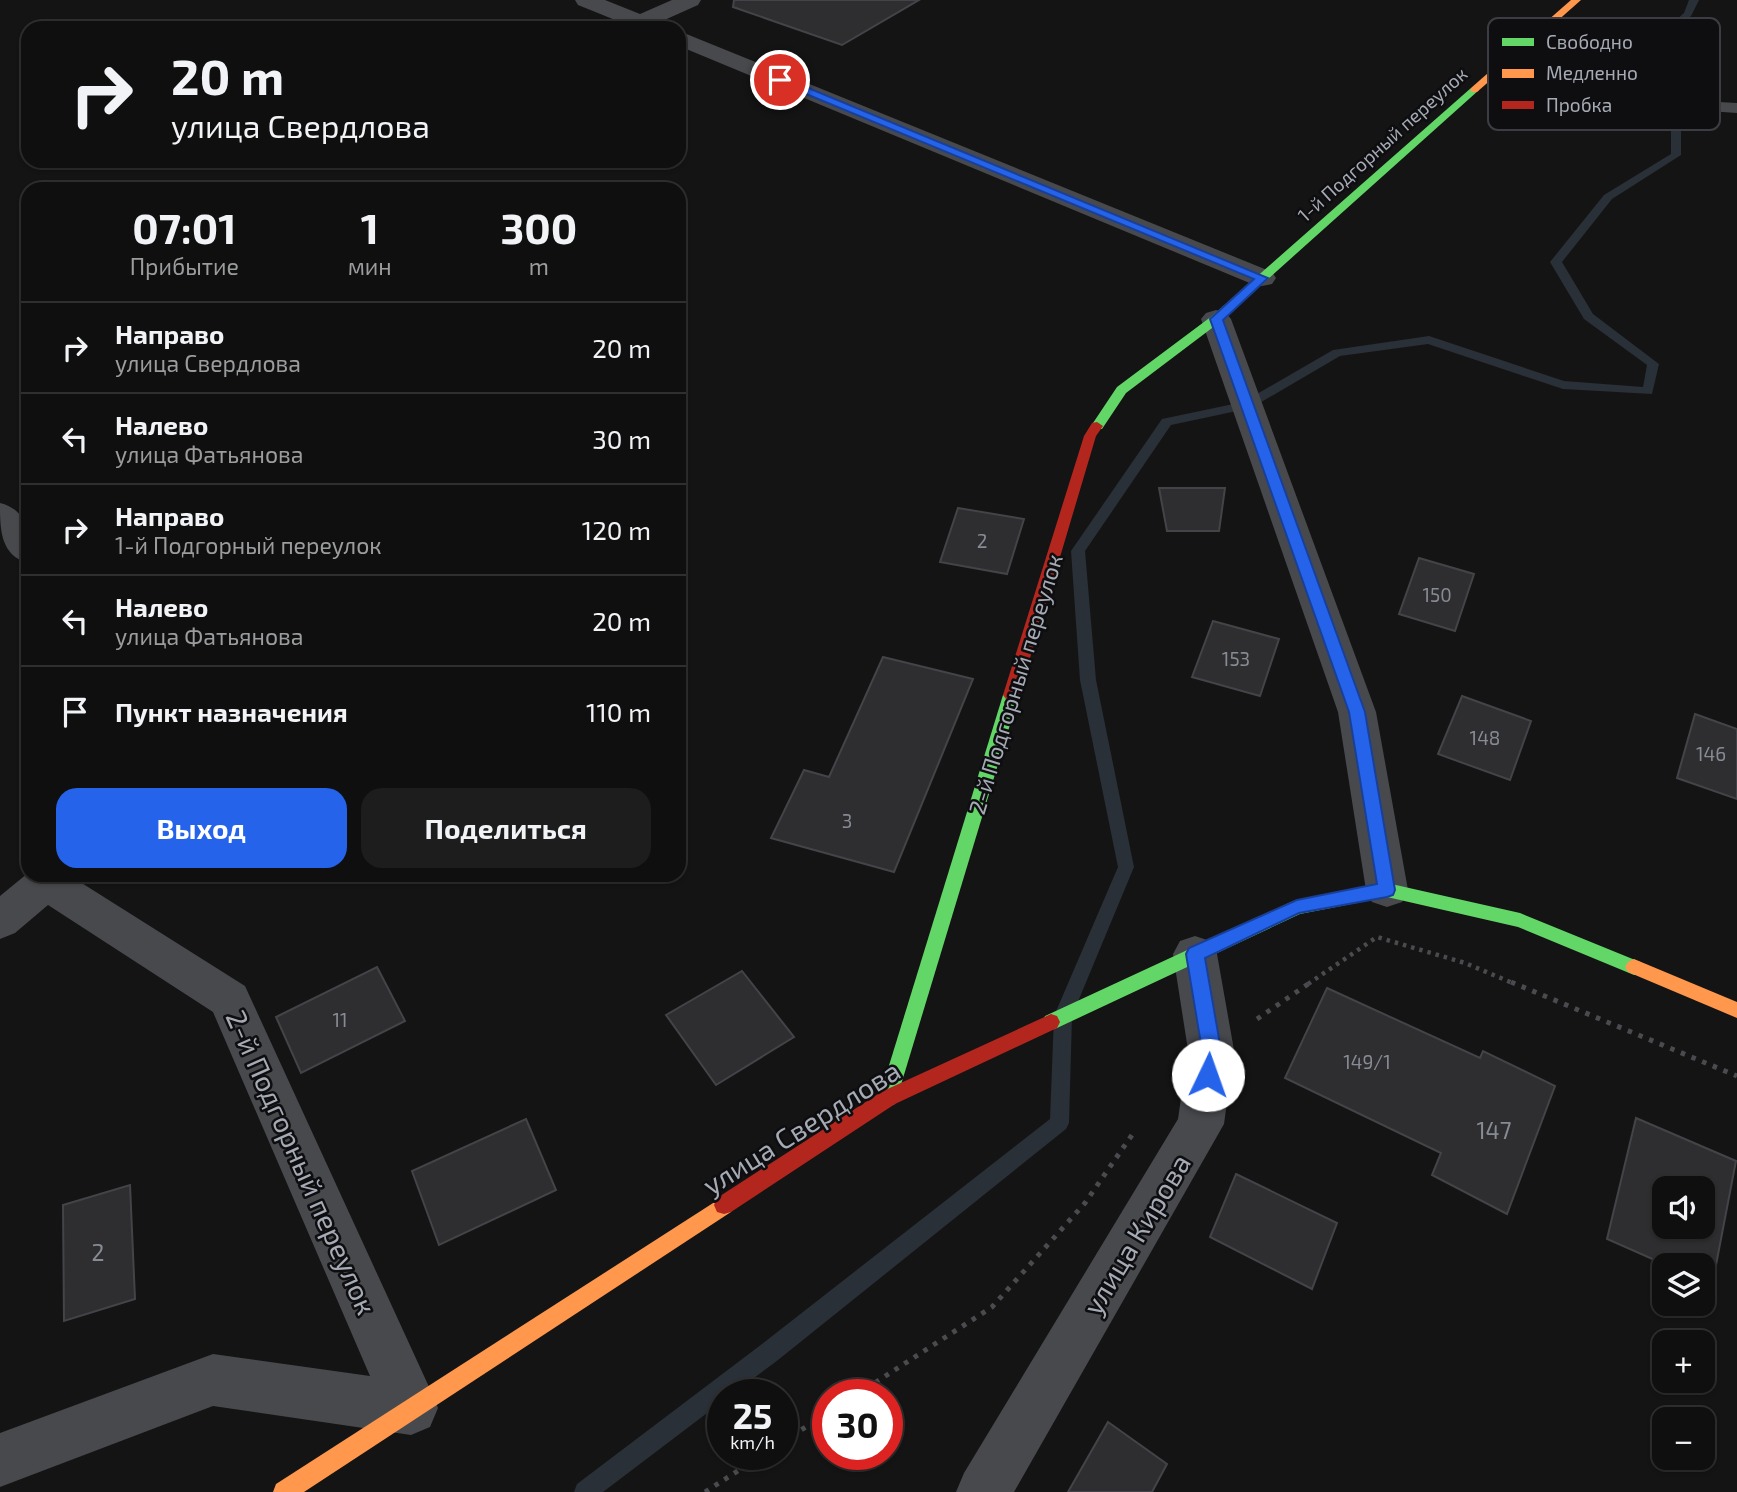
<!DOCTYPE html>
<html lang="ru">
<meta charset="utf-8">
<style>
body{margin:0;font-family:"Exo 2",sans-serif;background:#1d1d1d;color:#f1f3f6;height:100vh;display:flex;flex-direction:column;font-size:26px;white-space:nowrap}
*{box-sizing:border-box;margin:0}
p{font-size:23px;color:#9b9c9e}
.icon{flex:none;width:38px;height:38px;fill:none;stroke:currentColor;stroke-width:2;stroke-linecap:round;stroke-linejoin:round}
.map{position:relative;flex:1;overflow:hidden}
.panel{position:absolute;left:21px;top:182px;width:665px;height:700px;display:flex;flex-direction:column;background:#0f0f0f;border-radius:21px;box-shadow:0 2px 5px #0004,0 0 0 2px #2f2f2f}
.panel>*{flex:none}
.guide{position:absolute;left:21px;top:21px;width:665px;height:147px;border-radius:21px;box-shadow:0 2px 5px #0004,0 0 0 2px #2f2f2f;background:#0f0f0f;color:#f1f3f6;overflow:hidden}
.fabs{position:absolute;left:1652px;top:1176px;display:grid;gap:14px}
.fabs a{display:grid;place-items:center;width:63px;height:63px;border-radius:14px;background:#0f0f0f;box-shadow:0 2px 5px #0004,0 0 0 2px #2f2f2f;font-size:35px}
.speed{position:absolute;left:707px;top:1379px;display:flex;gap:14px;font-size:35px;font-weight:700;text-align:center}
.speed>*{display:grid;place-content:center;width:91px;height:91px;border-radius:50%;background:#0f0f0f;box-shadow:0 2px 5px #0004,0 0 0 2px #2f2f2f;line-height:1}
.speed small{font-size:18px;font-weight:400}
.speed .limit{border:10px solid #d22;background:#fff;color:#111}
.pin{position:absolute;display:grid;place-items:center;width:60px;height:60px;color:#fff;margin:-30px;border:4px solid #fff;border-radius:50%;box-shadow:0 2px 7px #0007}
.me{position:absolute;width:77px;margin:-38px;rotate:3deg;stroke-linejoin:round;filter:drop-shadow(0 0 5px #0008)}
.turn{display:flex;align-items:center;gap:24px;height:147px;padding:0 35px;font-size:32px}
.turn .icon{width:91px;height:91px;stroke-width:2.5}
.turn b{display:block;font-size:49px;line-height:60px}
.eta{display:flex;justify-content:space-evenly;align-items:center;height:119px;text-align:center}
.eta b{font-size:42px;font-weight:700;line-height:49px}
.action{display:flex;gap:14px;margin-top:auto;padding:14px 35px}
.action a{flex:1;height:80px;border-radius:21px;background:#2563eb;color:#fff;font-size:28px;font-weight:700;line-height:80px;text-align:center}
.action a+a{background:#1d1d1d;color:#f1f3f6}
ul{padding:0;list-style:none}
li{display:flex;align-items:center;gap:21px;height:91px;padding:0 35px;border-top:2px solid #2f2f2f}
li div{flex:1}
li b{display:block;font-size:26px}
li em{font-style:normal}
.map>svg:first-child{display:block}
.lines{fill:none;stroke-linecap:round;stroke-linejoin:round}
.stream{fill:#2a3037;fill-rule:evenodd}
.building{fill:#2e2e30;stroke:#434448;stroke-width:2;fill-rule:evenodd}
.path-far2{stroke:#4a4b4f;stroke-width:2.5;stroke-dasharray:2.5 3.5;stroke-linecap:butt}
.path-far1{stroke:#4a4b4f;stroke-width:4.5;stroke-dasharray:3.5 5;stroke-linecap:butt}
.path{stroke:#4a4b4f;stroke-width:5;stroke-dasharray:4.5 7;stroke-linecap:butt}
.lane{fill:#48494d;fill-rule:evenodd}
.street{fill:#48494d;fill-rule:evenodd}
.fast{fill:#63d668;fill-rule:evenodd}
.slow{fill:#ff974d;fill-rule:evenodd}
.jam{fill:#b3261e;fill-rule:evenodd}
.route{fill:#2563eb;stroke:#184099;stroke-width:2}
.labels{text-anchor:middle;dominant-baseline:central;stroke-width:5;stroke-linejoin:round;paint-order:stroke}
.far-street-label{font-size:19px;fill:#a5aab5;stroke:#0e0e10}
.number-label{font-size:19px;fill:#878b94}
.street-label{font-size:23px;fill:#a5aab5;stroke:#0e0e10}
.near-number-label{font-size:23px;fill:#878b94}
.near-street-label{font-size:28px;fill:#a5aab5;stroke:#0e0e10}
.key{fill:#0e0e10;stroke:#3b3d42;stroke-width:2}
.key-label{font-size:19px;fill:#a5aab5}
</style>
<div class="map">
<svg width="1737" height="1492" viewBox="0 0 1737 1492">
<rect width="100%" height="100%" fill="#141414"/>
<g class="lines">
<polygon class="stream" points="1689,0 1699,0 1691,16 1638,63 1681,117 1681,155 1612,199 1562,262 1593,314 1659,364 1652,394 1563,389 1428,344 1340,356 1251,408 1171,425 1085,551 1096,680 1134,867 1072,1016 1069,1123 1066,1129 778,1360 731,1395 723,1395 723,1401 603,1492 574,1492 577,1484 762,1344 1050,1119 1054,1016 1118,867 1080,680 1071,551 1162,419 1243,402 1333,350 1429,336 1564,381 1643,387 1647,365 1584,319 1550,262 1604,195 1671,154 1671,117 1628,63 1684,13"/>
</g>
<g class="building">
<polygon points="734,0 919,0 842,45 733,7"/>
<polygon points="1159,488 1225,488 1219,531 1167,531"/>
<polygon points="958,508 1024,519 1007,574 940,562"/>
<polygon points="1419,558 1474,574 1455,631 1399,614"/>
<polygon points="1213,621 1279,639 1260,696 1192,677"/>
<polygon points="883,657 973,679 894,872 771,838 804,770 829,777"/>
<polygon points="1462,696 1531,721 1510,780 1438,754"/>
<polygon points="1695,714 1737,729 1737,799 1677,778"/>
<polygon points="377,967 405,1021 301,1073 276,1017"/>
<polygon points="742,971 794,1037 716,1085 666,1015"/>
<polygon points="1327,988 1480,1058 1483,1051 1555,1086 1507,1214 1432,1175 1441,1153 1285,1078"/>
<path d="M1636 1118 1736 1161 1716 1265H1666L1607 1239ZM1664 1188H1703V1227H1664Z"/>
<polygon points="526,1119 556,1190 439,1245 412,1171"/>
<polygon points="1236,1174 1337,1223 1312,1289 1210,1237"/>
<polygon points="130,1185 135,1299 64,1321 63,1205"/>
<polygon points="1108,1422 1167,1464 1152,1492 1068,1492"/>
</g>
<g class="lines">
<polyline class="path-far2" points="1549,71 1666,98"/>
<polyline class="path-far1" points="1308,984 1377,937 1465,963 1515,984"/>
<g class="path">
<polyline points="1511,982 1737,1076"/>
<polyline points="1257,1019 1311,982"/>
<polyline points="856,1395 992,1307 1085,1203 1134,1132"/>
<polyline points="782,1442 828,1413"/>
<polyline points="705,1492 764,1454"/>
</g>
<polygon class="lane" points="1700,101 1737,103 1737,113 1694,110 1691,106 1694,102"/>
<g class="street">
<polygon points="575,0 605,0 640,14 672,0 701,0 698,5 660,22 666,28 635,28 578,5"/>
<polygon points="679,31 1272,272 1276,278 1272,284 1262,286 1252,284 679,46"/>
<polygon points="1216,310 1226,313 1231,319 1376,712 1408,890 1402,902 1387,907 1372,902 1366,890 1338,712 1201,319 1206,313"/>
<path d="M0 503C31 511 28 537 28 563 0 555 0 529 0 503Z"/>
<polygon points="28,873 28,875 69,875 245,986 430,1389 438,1408 430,1427 411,1435 213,1406 0,1487 0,1433 213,1354 370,1376 213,1012 48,905 15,933 0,939 0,896"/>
<polygon points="1195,936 1210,941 1217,954 1234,1050 1224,1124 1014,1492 956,1492 964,1473 1178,1119 1188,1050 1173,954 1180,941"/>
</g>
<g class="fast">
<polygon points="1471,88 1479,90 1220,322 1126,393 1102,429 1092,429 1091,426 1117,387 1212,316"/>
<polygon points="1011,689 1019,695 897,1098 895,1104 888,1107 881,1104 879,1098 1003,695"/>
<polygon points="1387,883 1520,913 1640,962 1643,967 1640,972 1634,975 1518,927 1387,897 1300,914 1057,1028 1051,1030 1045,1028 1042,1022 1045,1016 1291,902"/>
</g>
<g class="slow">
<polygon points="1571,0 1581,0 1477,92 1471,92 1471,88"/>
<polygon points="1634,959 1737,1002 1737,1018 1628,972 1625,967 1628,962"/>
<polygon points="724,1196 731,1198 734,1205 731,1212 304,1492 273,1492 276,1484"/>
</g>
<g class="jam">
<polygon points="1097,422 1103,426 1096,436 1019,695 1011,701 1006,699 1003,695 1084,436 1092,423"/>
<polygon points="1051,1014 1057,1016 1060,1022 1057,1028 895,1104 731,1212 724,1214 717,1212 714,1205 717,1198 881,1092"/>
</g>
</g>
<polygon class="route" points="777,78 784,78 1268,278 1223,320 1365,712 1395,890 1393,895 1387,897 1299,913 1205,958 1221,1050 1215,1081 1208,1083 1201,1081 1199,1075 1202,1050 1186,954 1189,948 1297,900 1377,884 1349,712 1210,319 1254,279 777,82"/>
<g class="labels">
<g class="far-street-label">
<text transform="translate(1382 144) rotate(-42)">1-й Подгорный переулок</text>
</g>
<g class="number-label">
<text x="982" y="540">2</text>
<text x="1437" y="594">150</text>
<text x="1236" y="658">153</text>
<text x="1485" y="737">148</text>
<text x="1711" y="753">146</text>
<text x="847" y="820">3</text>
<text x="340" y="1019">11</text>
<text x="1367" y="1061">149/1</text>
</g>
<g class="street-label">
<text transform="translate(1015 684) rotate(-73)">2-й Подгорный переулок</text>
</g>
<g class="near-number-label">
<text x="1494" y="1130">147</text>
<text x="98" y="1252">2</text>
</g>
<g class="near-street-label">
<text transform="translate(801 1127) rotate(-32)">улица Свердлова</text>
<text transform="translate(302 1162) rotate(66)">2-й Подгорный переулок</text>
<text transform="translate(1136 1234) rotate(-59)">улица Кирова</text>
</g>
</g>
<rect x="1488" y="18" width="232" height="112" rx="10" class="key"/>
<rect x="1502" y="38" width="32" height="8" fill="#63d668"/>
<rect x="1502" y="69" width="32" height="9" fill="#ff974d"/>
<rect x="1502" y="101" width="32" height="8" fill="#b3261e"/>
<g class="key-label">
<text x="1546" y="49">Свободно</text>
<text x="1546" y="80">Медленно</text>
<text x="1546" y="112">Пробка</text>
</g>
</svg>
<div class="fabs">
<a><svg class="icon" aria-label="sound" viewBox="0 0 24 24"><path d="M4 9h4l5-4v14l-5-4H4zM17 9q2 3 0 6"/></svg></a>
<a><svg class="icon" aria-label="layers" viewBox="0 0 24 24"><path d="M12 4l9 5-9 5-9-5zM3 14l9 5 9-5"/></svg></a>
<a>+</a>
<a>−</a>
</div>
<div class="speed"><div>25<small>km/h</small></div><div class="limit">30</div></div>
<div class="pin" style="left:780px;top:80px;background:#d93025"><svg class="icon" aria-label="arrive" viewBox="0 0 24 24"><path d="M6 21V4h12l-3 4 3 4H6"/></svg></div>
<svg class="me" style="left:1208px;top:1075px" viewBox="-20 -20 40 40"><circle r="19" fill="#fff"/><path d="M0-13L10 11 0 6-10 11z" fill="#2563eb"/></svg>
<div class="guide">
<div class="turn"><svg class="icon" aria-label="right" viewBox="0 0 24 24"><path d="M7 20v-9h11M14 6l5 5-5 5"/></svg><div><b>20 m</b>улица Свердлова</div></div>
</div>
<section class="panel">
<div class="eta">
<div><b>07:01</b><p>Прибытие</p></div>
<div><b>1</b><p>мин</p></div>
<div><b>300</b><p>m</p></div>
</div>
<ul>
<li><svg class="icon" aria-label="right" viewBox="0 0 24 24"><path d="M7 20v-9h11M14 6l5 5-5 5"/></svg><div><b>Направо</b><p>улица Свердлова</p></div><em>20 m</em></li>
<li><svg class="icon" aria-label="left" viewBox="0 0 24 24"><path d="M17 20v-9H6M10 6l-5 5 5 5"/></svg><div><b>Налево</b><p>улица Фатьянова</p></div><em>30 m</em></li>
<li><svg class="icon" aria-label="right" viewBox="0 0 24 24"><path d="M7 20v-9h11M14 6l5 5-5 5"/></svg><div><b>Направо</b><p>1-й Подгорный переулок</p></div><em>120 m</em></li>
<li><svg class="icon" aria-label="left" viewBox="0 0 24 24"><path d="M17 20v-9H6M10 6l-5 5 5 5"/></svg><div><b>Налево</b><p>улица Фатьянова</p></div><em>20 m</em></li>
<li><svg class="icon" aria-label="arrive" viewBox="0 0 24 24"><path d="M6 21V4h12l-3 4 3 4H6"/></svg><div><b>Пункт назначения</b></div><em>110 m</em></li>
</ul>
<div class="action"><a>Выход</a><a>Поделиться</a></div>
</section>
</div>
